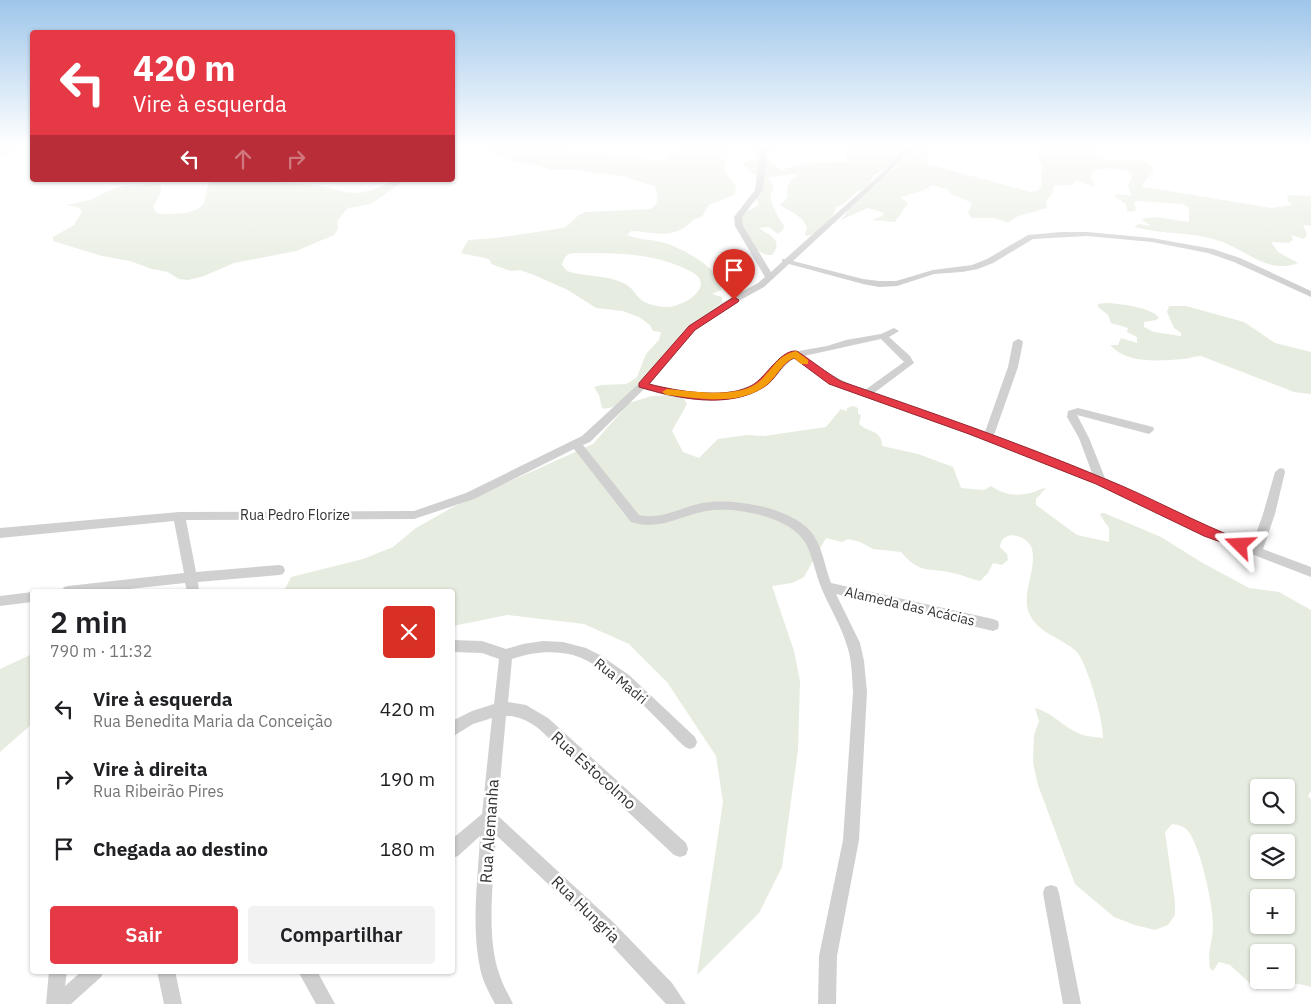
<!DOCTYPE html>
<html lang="pt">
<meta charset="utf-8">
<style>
body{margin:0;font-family:"IBM Plex Sans",sans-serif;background:#f2f2f2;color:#202124;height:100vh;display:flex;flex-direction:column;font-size:19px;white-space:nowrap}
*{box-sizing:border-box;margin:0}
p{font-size:16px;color:#757577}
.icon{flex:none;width:28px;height:28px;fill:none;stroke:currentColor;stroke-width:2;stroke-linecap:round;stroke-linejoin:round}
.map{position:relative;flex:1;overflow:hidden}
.drawer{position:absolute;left:30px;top:589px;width:425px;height:385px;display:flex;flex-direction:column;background:#fff;border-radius:5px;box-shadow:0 1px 4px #0004}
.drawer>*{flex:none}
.hud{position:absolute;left:30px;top:30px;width:425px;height:152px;border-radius:5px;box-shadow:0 1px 4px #0004;background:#e63946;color:#fff;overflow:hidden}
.buttons{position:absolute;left:1250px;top:779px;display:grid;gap:10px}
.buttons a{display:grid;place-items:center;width:45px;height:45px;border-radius:5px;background:#fff;box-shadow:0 1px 4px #0004;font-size:25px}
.pin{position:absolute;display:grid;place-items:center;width:42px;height:42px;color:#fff;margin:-51px -21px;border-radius:50% 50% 50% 0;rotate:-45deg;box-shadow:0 0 5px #0007}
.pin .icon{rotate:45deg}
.me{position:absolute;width:55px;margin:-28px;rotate:291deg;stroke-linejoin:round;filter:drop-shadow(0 0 4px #0008)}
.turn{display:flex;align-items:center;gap:18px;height:105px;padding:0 20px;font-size:22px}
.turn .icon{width:65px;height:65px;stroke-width:2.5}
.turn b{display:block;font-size:35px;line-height:42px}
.lanes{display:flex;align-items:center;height:48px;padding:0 20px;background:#0003;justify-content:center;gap:25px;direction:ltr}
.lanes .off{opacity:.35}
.round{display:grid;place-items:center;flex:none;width:52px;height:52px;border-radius:5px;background:#f2f2f2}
.headline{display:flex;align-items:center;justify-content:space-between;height:85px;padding:0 20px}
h1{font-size:30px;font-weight:600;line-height:38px}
.cta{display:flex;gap:10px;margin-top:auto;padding:10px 20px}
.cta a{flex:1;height:58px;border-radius:5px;background:#e63946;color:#fff;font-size:20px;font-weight:600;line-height:58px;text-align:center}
.cta a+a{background:#f2f2f2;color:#202124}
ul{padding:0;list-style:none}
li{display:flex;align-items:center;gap:15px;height:70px;padding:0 20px}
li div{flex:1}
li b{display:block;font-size:19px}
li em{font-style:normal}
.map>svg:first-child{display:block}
.green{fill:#e6ecdf;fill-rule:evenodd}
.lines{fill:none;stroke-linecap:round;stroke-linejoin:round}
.minor{fill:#d0d0d0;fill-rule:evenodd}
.route{fill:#e63946;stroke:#96252e}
.slow{fill:#f59e0b}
.labels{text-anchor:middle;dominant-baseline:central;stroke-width:5;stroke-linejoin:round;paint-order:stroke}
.street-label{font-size:14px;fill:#333;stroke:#fff}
.near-street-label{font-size:16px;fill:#333;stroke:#fff}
</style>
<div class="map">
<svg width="1311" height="1004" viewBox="0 0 1311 1004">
<rect width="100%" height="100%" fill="#fff"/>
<g class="green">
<polygon points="0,145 32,145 32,148 0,157"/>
<path d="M453 145H559L661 161 667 158 676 145H730L732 154H729L725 160V172L736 186 735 194 709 205 702 217 694 219C674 241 657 232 631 231L627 235C639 240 652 239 665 243 681 248 723 269 721 290L712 294 722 297V302C710 311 698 321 687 333 673 348 624 415 602 408L599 395 594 387 601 385 626 384 632 381 637 377 646 354 659 340 661 332 653 331 650 325 639 317 623 311 596 308 568 290 534 275 520 270 511 271 491 264 490 260C483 256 470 256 461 253L468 240 496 238 563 228C572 224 575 215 585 212L650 209C660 204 659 195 654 186L622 176 574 170H551L540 166 512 161 483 149 461 147 453 151ZM574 253C613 253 654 252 690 271 720 286 680 309 664 307 656 306 644 304 639 298 634 292 632 287 623 283 608 275 585 277 567 271L562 265C564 257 566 254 574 253Z"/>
<path d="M754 145H783L777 151 768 155 769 160 781 170 807 163 846 162V154L834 145H901L903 149C896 159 886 171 873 175 871 186 865 187 857 192 849 198 846 204 836 207 834 219 819 233 807 236L805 235 807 227C801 214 790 212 780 205L788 197C784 183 791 181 800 173L768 178 774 186C773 189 772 192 771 194 769 200 779 220 784 225L783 230 778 234 769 227 759 228C770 236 784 240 772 255 755 257 748 234 735 227V217L759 205 756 198V176L742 164 758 157 752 153Z"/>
<path d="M916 145H926L934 149 926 161 928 164 1031 192 1038 190 1042 184 1041 171 1043 169 1037 157 1039 145H1120L1096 147 1106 160C1121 164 1141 154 1153 167V172L1142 185 1144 187 1271 208 1292 205 1288 201 1287 195 1311 196V226L1303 225 1307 234 1304 239 1291 235 1293 240 1289 243 1271 242 1278 252 1298 263C1270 274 1249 253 1225 243 1196 231 1164 235 1134 227L1139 224 1151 226 1141 219 1155 217 1189 222V208L1182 203 1180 204 1137 201 1134 202 1136 210 1132 212 1127 211 1126 204 1114 196 1119 194 1132 196 1128 186 1133 174C1125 168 1101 166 1093 172L1091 177 1095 187 1076 180 1073 185 1054 186 1052 194 1046 201 1047 208 1016 217 1008 223 995 218H972L968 213 972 203 950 193 947 189 932 185 925 190 900 197 908 203 895 222 872 220 882 216 885 213 868 208 841 220 852 205 889 173Z"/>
<path d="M211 180C245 180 278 182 312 185 326 186 339 192 354 193 375 193 387 180 405 180L371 204 348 208 337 221 338 229 334 235 296 251 234 263 204 276 188 280 179 279 168 272 152 269 130 261 102 256 53 241V237L74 225 82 212 80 208 66 205 90 200 108 191 124 186 157 184 160 185 161 191 153 208 157 213C168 215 200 215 204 202 207 194 206 187 211 180Z"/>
<path d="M1105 303C1117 303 1154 308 1159 318L1156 320 1144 322V327L1154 332 1181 336V333L1174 328 1167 312 1169 306H1186L1244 322 1275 343 1311 352V394L1294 392 1201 356C1194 356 1189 359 1182 359 1159 361 1127 364 1110 345H1118L1121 338 1137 343V337L1127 332 1128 328 1111 323 1108 315 1098 307V304Z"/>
<path d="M669 395 683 398 687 404 672 431 683 452 699 458 718 439 747 435 764 436 826 427 841 409 847 411V408L853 406 858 408V414L861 415 859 424C868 433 882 429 882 446L918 454 953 467 961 488 984 490 991 486C1003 494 1015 497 1030 493 1036 492 1039 489 1046 488L1036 499V505L1077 535 1109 542V528L1100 515 1101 513H1104L1161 537 1201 562 1249 588 1279 592 1311 610V791L1308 796 1311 799V987C1295 982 1271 979 1257 990L1230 965 1219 962 1213 971 1210 968C1207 951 1213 941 1213 925 1213 904 1201 850 1189 832 1184 826 1179 825 1172 824L1165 832 1175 902V915L1168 925 1155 930 1135 925 1114 917 1075 884 1038 785 1033 763 1034 735 1039 721 1035 708C1050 712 1060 723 1072 730 1082 736 1092 737 1103 738 1104 722 1087 662 1076 651 1062 638 1037 633 1029 613 1021 593 1037 570 1032 549 1029 536 1002 527 1000 547L1007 554 1008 560 1002 565 993 563 988 573 980 581C971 579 962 575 953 573 928 567 921 575 901 552L873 549 860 542 848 539 842 542 826 538 804 577 792 583 772 586 794 651 800 681 798 750 782 867 759 913 697 975 723 802 716 756 667 682 629 644 584 624 507 615 453 626 452 591H284L291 577 363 559 393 547 416 528 453 507 593 444 629 403 652 396ZM1259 788H1286V815H1259ZM1259 842H1286V870H1259ZM1259 898H1286V925H1259ZM1259 952H1286V980H1259Z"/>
<polygon points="32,654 32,724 0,752 0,669"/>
</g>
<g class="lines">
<g class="minor">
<path d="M762 145H768L763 190 742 217 743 226 771 272 782 262V259H785L883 172 908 145H914L887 174 793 261 863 279 879 281H896L933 270 972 265 987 259 1028 235 1061 232H1087L1152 238 1213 249 1240 258 1311 291V297L1234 262 1208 253 1152 242 1087 236 1033 239 993 263 978 269 962 272 934 274 897 286 879 287 863 284 789 264 764 287 728 307 695 330 650 384 686 392 719 393 735 391 759 382 781 358 793 352 827 346 846 340 881 334 894 328 899 331 889 337 910 356 914 363 874 393 985 432 1008 367 1013 342 1018 339 1021 340 1023 342 1018 367 994 435 1092 473 1079 438 1067 417 1068 411 1078 408 1153 427 1154 430 1149 434 1077 415 1089 438 1105 478 1213 530 1252 545 1263 514 1275 472 1280 468 1284 469 1285 472 1275 514 1263 549 1311 567V577L1205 536 1096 484 984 440 843 389 820 377 795 358C782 365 777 379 764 387 730 408 681 401 644 389L590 442 583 445 639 515C661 520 680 508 702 503 732 497 797 508 814 536 823 550 825 567 831 583L993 619 998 621 999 625 998 629 993 631 836 594 860 643 864 661 867 692 859 840 837 956 836 1004H818L819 956 843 840 853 692C852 676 852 658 846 643 841 626 831 610 824 594 816 578 814 559 806 544 792 517 740 508 713 510 684 513 661 532 631 522L574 449 474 499 414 519 186 520 196 572 279 565 283 566 285 570 283 574 279 575 198 582 199 591H187L185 583 110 591H62L64 587 68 586 184 573 174 521 0 538V528L179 512 414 511 466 493 582 436 645 378 689 326 722 303 758 283 765 277 735 226 734 217 755 190ZM881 339 904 362 865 390C842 382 823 370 804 356Z"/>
<polygon points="32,592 32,602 0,606 0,596"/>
<path d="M452 640 482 641 506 649 523 644 543 641 563 642 586 648 600 655 629 675 695 737 697 742 695 747 690 749 685 747C657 720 610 665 573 655 553 650 531 652 512 659L508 702 526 705 548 718 686 843 688 849 686 855 680 857 674 855 538 728C527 721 520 716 506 716L497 815 613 922 672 983 686 1004H666L601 934 496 835C494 876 485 938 500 976 503 986 509 995 513 1004H495C490 995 485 985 482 976 470 930 478 882 480 836L458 856 452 858V839L482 814 492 718 473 724 452 737V721L472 711 494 704 499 659 482 653 452 652Z"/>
<polygon points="1051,885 1057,887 1059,893 1081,1004 1063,1004 1043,893 1045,887"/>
<polygon points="49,971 67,971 65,986 82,971 104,971 101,977 71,1004 46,1004"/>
<polygon points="157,971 175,971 182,1004 164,1004"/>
<polygon points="298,971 317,971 335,1004 316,1004"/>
</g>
</g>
<linearGradient id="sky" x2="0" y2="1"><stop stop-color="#9ec6ea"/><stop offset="0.51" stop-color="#fff"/><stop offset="1" stop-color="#fff" stop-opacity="0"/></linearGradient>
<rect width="1311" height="285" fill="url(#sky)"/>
<path class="route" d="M734 297 739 300 738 302 695 330 649 384C676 391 723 399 749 387 765 380 779 350 796 351 799 351 833 378 843 382 930 412 1017 442 1103 478 1151 497 1196 523 1244 541L1246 545 1244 548 1240 549 1204 536 1096 484 969 434 829 384 794 358C781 363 776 380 764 387 728 410 676 398 639 387V383L689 326Z"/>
<path class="slow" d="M796 351 808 360V364H801L794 358C781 363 776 379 764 387 736 406 698 398 667 395L662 392 667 389C693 391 740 400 761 380 774 367 777 356 796 351Z"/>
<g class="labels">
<g class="street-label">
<text x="295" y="515">Rua Pedro Florize</text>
<text transform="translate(910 606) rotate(13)">Alameda das Acácias</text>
<text transform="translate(621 681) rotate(39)">Rua Madri</text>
</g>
<g class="near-street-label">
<text transform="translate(594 770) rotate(42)">Rua Estocolmo</text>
<text transform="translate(489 831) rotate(-86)">Rua Alemanha</text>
<text transform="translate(586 909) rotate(44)">Rua Hungria</text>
</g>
</g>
</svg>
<div class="buttons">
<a><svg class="icon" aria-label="search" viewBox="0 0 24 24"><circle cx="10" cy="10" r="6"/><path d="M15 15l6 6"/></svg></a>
<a><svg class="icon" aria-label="layers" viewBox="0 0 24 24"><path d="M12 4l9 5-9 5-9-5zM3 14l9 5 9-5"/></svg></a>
<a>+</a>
<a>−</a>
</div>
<div class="pin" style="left:734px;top:300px;background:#d93025"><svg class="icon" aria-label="arrive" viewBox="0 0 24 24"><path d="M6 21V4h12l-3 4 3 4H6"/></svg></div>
<svg class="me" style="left:1240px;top:545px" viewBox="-20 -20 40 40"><path d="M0-17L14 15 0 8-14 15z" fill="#e63946" stroke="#fff" stroke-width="4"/></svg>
<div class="hud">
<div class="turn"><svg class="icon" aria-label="left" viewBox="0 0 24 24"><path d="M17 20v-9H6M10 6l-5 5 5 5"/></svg><div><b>420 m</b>Vire à esquerda</div></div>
<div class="lanes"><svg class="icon" aria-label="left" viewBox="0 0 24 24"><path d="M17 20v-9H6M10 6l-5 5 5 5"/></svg><svg class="icon off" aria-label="ahead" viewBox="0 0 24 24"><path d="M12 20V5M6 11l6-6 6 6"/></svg><svg class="icon off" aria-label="right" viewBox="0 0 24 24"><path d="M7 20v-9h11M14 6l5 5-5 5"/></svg></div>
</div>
<section class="drawer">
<div class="headline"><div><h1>2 min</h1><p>790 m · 11:32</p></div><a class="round" style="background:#d93025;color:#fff"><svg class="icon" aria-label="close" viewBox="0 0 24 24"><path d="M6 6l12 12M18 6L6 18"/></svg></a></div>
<ul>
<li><svg class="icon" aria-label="left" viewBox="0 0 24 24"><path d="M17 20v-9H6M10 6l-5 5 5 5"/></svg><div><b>Vire à esquerda</b><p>Rua Benedita Maria da Conceição</p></div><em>420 m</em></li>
<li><svg class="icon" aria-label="right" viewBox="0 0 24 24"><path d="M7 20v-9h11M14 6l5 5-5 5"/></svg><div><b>Vire à direita</b><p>Rua Ribeirão Pires</p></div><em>190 m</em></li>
<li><svg class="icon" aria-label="arrive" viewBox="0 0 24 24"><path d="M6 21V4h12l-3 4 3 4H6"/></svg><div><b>Chegada ao destino</b></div><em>180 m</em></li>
</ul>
<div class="cta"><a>Sair</a><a>Compartilhar</a></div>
</section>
</div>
